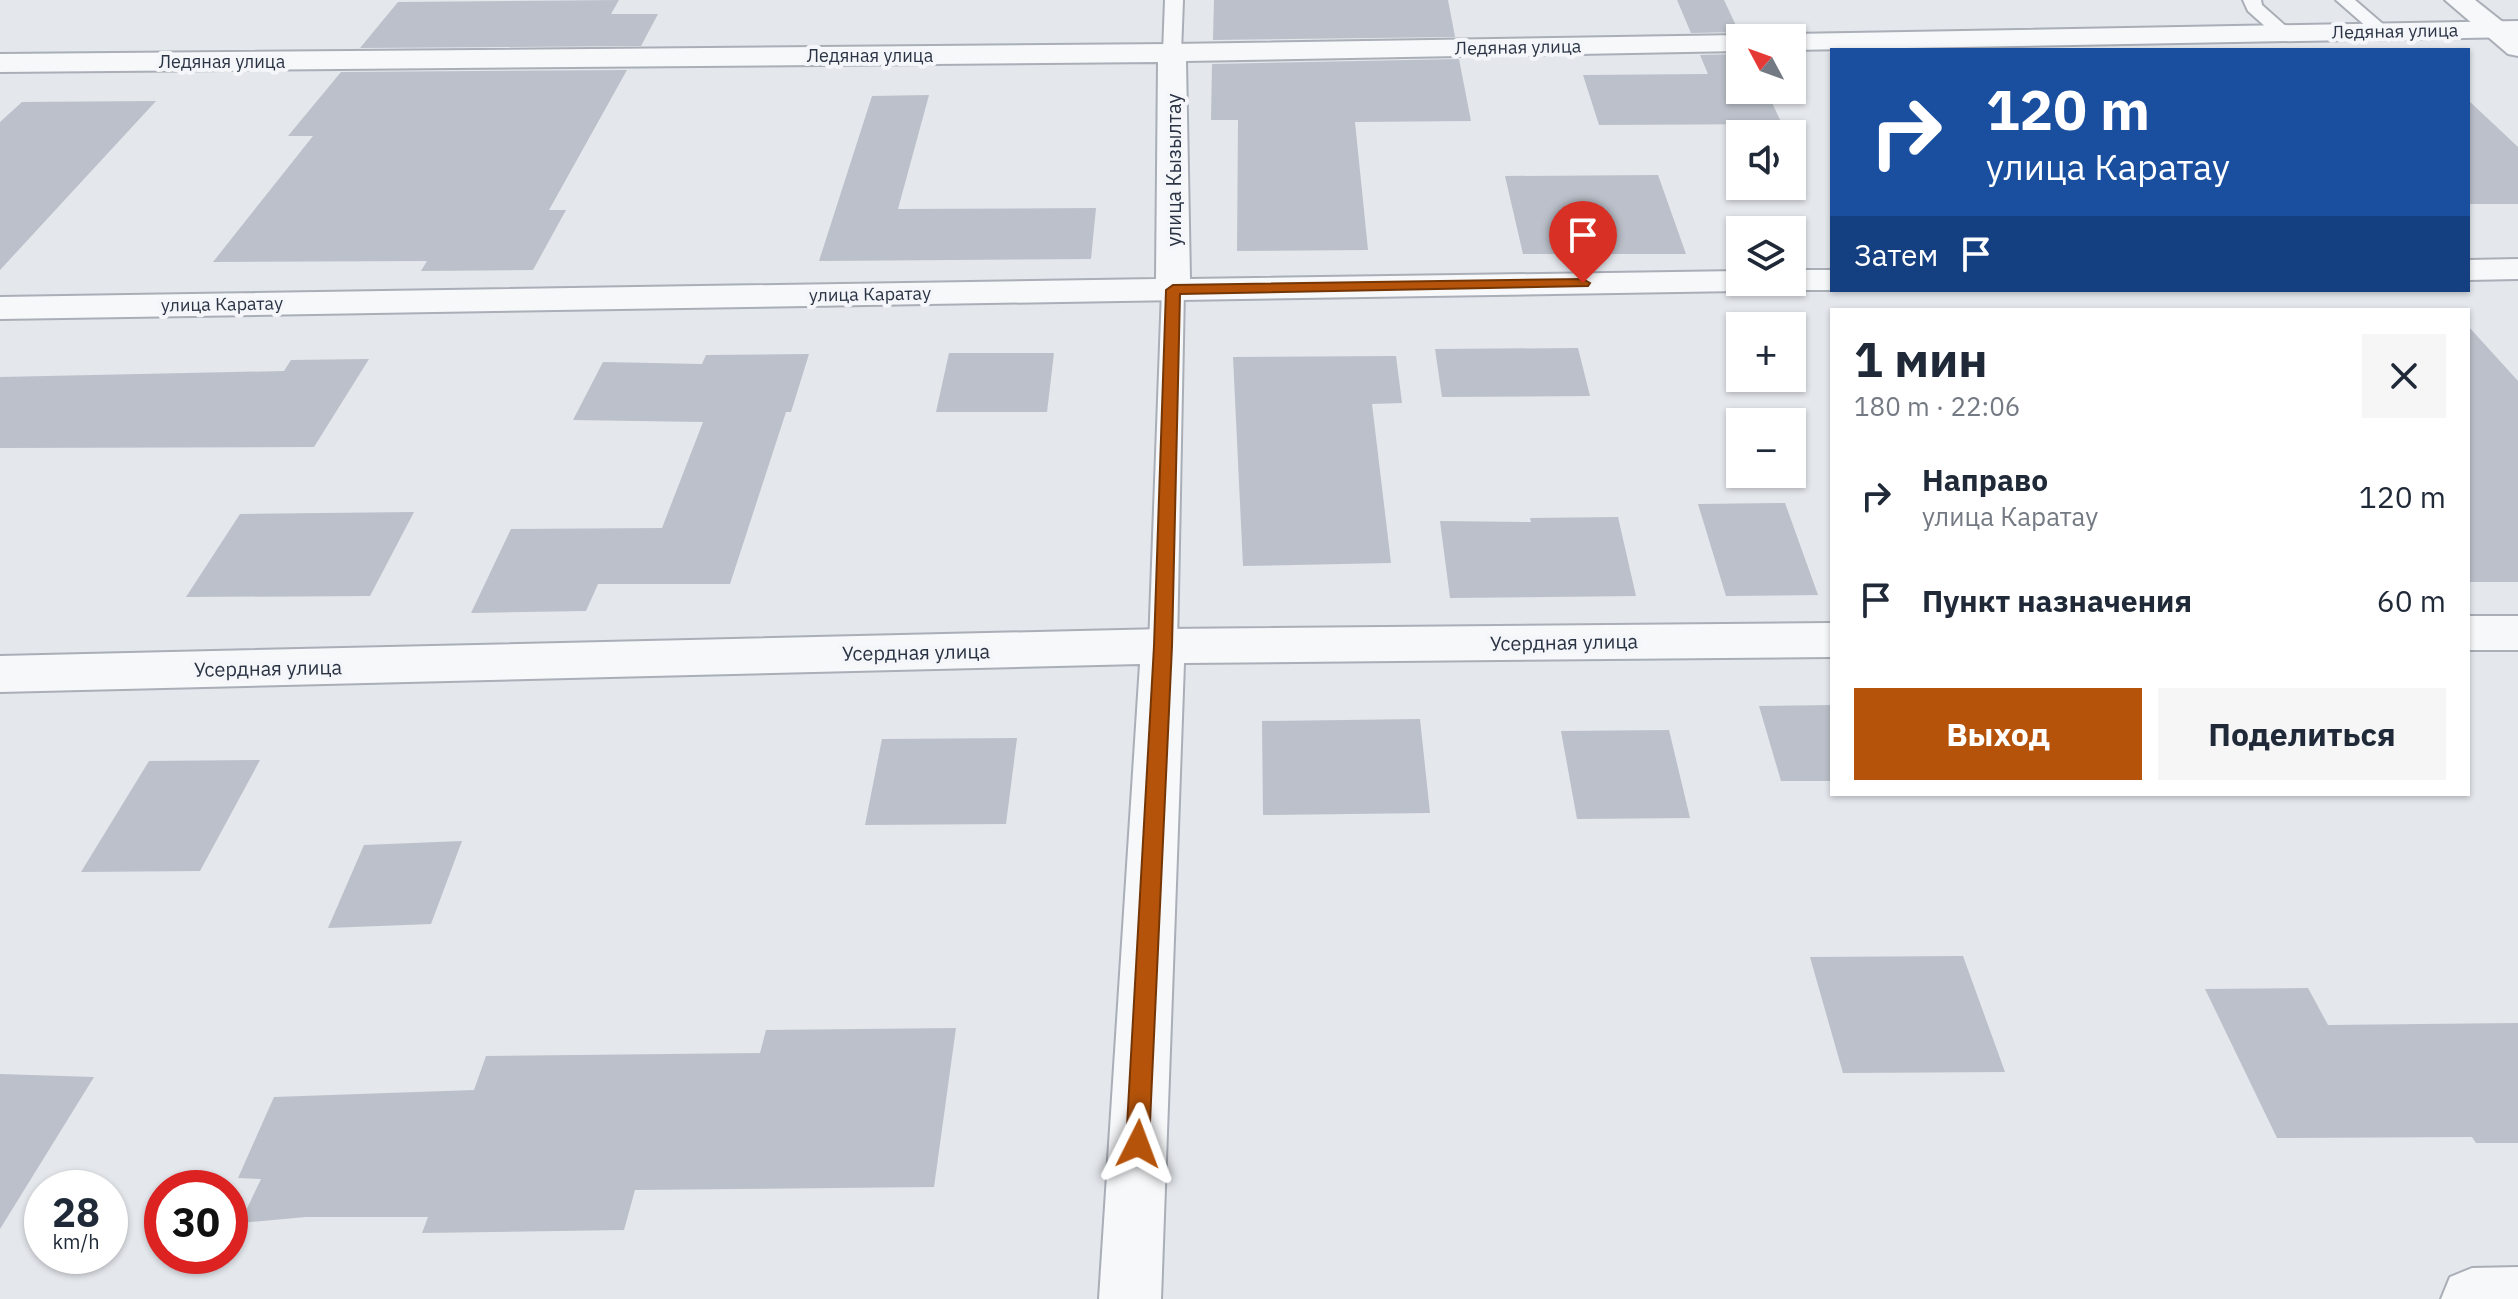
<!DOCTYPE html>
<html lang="ru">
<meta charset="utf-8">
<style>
body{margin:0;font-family:"IBM Plex Sans",sans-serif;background:#f6f6f7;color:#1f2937;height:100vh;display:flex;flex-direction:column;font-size:30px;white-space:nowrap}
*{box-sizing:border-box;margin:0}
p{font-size:26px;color:#747a83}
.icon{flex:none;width:44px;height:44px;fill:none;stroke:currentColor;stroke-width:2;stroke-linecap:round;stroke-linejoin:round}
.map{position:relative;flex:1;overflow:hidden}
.side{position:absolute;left:1830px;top:308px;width:640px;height:488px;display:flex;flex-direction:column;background:#fff;border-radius:0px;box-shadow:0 2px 6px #0004}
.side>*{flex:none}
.guide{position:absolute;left:1830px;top:48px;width:640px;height:244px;border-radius:0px;box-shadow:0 2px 6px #0004;background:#1a4fa0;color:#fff;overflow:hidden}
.needle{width:52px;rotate:311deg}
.tools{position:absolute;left:1726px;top:24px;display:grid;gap:16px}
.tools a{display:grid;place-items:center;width:80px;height:80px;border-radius:0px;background:#fff;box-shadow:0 2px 6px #0004;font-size:40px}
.speed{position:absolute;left:24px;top:1170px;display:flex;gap:16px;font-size:40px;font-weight:700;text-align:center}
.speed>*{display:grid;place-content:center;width:104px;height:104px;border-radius:50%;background:#fff;box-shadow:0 2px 6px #0004;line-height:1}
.speed small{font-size:20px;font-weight:400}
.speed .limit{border:12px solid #d22;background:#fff;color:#111}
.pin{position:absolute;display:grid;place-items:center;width:68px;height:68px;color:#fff;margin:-82px -34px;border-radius:50% 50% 50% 0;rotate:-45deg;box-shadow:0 0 8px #0007}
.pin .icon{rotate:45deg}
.me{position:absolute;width:88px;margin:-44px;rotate:3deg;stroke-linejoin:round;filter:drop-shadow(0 0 6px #0008)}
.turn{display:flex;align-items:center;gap:28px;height:168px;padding:0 24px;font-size:36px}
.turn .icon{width:104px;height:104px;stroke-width:2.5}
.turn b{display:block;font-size:56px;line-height:68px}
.then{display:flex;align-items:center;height:76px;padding:0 24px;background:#0003;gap:16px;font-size:30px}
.round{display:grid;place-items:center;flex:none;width:84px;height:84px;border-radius:0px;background:#f6f6f7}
.head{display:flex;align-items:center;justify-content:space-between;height:136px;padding:0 24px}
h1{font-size:48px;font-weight:700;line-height:60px}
.primary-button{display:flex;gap:16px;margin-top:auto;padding:16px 24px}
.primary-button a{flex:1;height:92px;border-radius:0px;background:#b45309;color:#fff;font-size:32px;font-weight:700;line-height:92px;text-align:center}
.primary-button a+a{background:#f6f6f7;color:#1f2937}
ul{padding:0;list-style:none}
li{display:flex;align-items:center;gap:24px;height:104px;padding:0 24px}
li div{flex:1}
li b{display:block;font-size:30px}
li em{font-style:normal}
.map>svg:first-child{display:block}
.building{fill:#bbc0ca}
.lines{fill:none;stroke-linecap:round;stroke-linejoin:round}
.service-casing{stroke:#a9aeb7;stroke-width:4}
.minor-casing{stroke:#a9aeb7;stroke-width:4}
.tertiary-casing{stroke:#a9aeb7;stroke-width:4}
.service{fill:#f7f8fa;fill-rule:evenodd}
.minor{fill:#f7f8fa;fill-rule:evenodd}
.tertiary{fill:#f7f8fa;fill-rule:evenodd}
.route{fill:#b45309;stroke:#753606;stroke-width:2}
.labels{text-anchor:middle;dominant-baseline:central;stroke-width:8;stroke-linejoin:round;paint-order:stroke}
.far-street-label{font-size:18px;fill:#2b3445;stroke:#f4f6f9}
.street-label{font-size:20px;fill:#2b3445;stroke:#f4f6f9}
</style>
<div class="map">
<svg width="2518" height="1299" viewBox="0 0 2518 1299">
<rect width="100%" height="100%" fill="#e4e7ec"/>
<g class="building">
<polygon points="619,0 611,14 658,14 641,46 360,48 398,2"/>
<polygon points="1214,0 1448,0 1455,37 1213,40"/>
<polygon points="1677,0 1724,0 1739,32 1691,33"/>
<polygon points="1740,54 1740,90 1766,90 1782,124 1599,125 1583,75 1708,74 1700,55"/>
<polygon points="1459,59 1471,121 1355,122 1368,250 1237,251 1238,120 1211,120 1212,64"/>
<polygon points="627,70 549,210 566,210 533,270 421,271 427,261 213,262 313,136 288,136 341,72"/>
<polygon points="929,95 898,209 1096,208 1091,259 819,261 872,96"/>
<polygon points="2468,100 2518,147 2518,204 2468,204"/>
<polygon points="156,101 0,270 0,122 22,102"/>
<polygon points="1658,175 1686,254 1523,254 1505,176"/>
<polygon points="2468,326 2518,381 2518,582 2468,582"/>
<polygon points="1578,348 1590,396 1442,397 1435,349"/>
<polygon points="949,353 1054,353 1047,412 936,412"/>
<polygon points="809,354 791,412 786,412 730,584 598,584 586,611 471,613 511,529 662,528 703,422 573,420 603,362 702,364 706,355"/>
<polygon points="1396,356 1402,403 1372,404 1391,563 1243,566 1233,357"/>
<polygon points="369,359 314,447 0,448 0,377 284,371 291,360"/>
<polygon points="1785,503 1818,595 1726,596 1698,504"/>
<polygon points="414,512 370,596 186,597 240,514"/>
<polygon points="1618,517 1636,596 1450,598 1440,521 1531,522 1530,518"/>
<polygon points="1832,705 1832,781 1781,781 1759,706"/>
<polygon points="1420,719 1430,813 1263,815 1262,721"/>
<polygon points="1669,730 1690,818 1577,819 1561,731"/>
<polygon points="1017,738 1006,824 865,825 882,739"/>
<polygon points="260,760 200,871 81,872 149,761"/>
<polygon points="462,841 431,924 328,928 364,845"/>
<polygon points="1963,956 2005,1072 1843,1073 1810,957"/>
<polygon points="2308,988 2328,1025 2518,1023 2518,1143 2476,1143 2472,1137 2277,1138 2205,989"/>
<polygon points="956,1028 934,1187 635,1190 624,1230 422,1233 428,1217 306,1217 240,1223 261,1179 238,1178 274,1097 474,1090 486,1056 760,1053 766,1030"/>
<polygon points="0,1074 94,1077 0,1229"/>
</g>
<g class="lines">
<g class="service-casing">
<g id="service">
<polygon points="1165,0 1183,0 1181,53 1172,58 1163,53"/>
<polygon points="2243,0 2261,0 2262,5 2289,29 2292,33 2289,37 2277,37 2248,11"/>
<polygon points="2336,0 2355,0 2391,31 2382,36 2376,35"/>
<polygon points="1173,283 1184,290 1177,646 1173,654 1163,657 1153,654 1149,646 1162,290"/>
</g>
</g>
<g class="minor-casing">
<g id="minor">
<polygon points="2518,21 2518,37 1792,50 1792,38 1781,38 1792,34"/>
<polygon points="1740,35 1751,38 1740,38 1740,51 1186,61 1190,279 1740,271 1740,282 1756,282 1752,288 1740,291 0,319 0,297 1156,279 1158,62 0,72 0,54 1172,44"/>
<polygon points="2518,259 2518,279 2468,280 2468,260"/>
<polygon points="1792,270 1832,270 1834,290 1792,290 1780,287 1776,282 1792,282"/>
<rect x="2468" y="616" width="50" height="34"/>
<polygon points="1832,623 1832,657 1184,663 1161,1299 1099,1299 1140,664 0,692 0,656 1163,629"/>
<polygon points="2518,1267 2518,1299 2441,1299 2450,1277 2472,1268"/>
</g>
</g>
<g class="tertiary-casing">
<polygon id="tertiary" points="2445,0 2475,0 2518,34 2518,56 2508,54"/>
</g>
<use href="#service" class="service"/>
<use href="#minor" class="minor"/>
<use href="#tertiary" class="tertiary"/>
</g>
<polygon class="route" points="1583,279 1590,283 1588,286 1180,294 1172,646 1149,1144 1146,1152 1138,1155 1129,1152 1126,1144 1154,646 1166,290 1173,285"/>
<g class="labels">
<g class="far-street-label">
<text transform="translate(2395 31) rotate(-1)">Ледяная улица</text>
<text transform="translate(1518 47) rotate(-1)">Ледяная улица</text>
<text x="870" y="55">Ледяная улица</text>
<text x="222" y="61">Ледяная улица</text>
<text transform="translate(870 294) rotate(-1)">улица Каратау</text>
<text transform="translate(222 304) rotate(-1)">улица Каратау</text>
</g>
<g class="street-label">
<text transform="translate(1173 170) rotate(-90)">улица Кызылтау</text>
<text transform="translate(1564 642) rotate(-1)">Усердная улица</text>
<text transform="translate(916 652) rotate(-1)">Усердная улица</text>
<text transform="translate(268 668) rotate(-1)">Усердная улица</text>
</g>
</g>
</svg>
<div class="tools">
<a><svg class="needle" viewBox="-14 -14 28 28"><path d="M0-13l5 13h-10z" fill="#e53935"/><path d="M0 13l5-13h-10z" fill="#747a83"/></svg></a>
<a><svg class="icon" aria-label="sound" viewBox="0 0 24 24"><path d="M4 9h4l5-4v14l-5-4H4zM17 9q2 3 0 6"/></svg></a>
<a><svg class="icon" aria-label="layers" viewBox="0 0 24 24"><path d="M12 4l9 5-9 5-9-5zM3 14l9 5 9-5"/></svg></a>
<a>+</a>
<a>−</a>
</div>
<div class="speed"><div>28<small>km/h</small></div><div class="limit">30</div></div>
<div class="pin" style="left:1583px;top:283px;background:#d93025"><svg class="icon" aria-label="arrive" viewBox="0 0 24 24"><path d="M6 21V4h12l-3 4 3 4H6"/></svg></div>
<svg class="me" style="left:1138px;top:1144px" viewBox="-20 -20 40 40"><path d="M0-17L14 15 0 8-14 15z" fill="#b45309" stroke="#fff" stroke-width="4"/></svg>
<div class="guide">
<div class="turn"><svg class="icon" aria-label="right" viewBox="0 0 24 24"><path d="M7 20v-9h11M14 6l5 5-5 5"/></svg><div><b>120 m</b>улица Каратау</div></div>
<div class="then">Затем<svg class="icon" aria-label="arrive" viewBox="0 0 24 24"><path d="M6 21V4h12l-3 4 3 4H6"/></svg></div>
</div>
<section class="side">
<div class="head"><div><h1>1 мин</h1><p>180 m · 22:06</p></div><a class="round"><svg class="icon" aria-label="close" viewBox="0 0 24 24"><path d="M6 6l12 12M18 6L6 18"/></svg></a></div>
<ul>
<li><svg class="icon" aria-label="right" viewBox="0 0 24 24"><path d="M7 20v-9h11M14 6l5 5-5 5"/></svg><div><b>Направо</b><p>улица Каратау</p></div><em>120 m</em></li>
<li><svg class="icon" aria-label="arrive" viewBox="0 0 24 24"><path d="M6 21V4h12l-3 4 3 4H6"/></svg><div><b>Пункт назначения</b></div><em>60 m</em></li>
</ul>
<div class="primary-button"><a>Выход</a><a>Поделиться</a></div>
</section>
</div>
